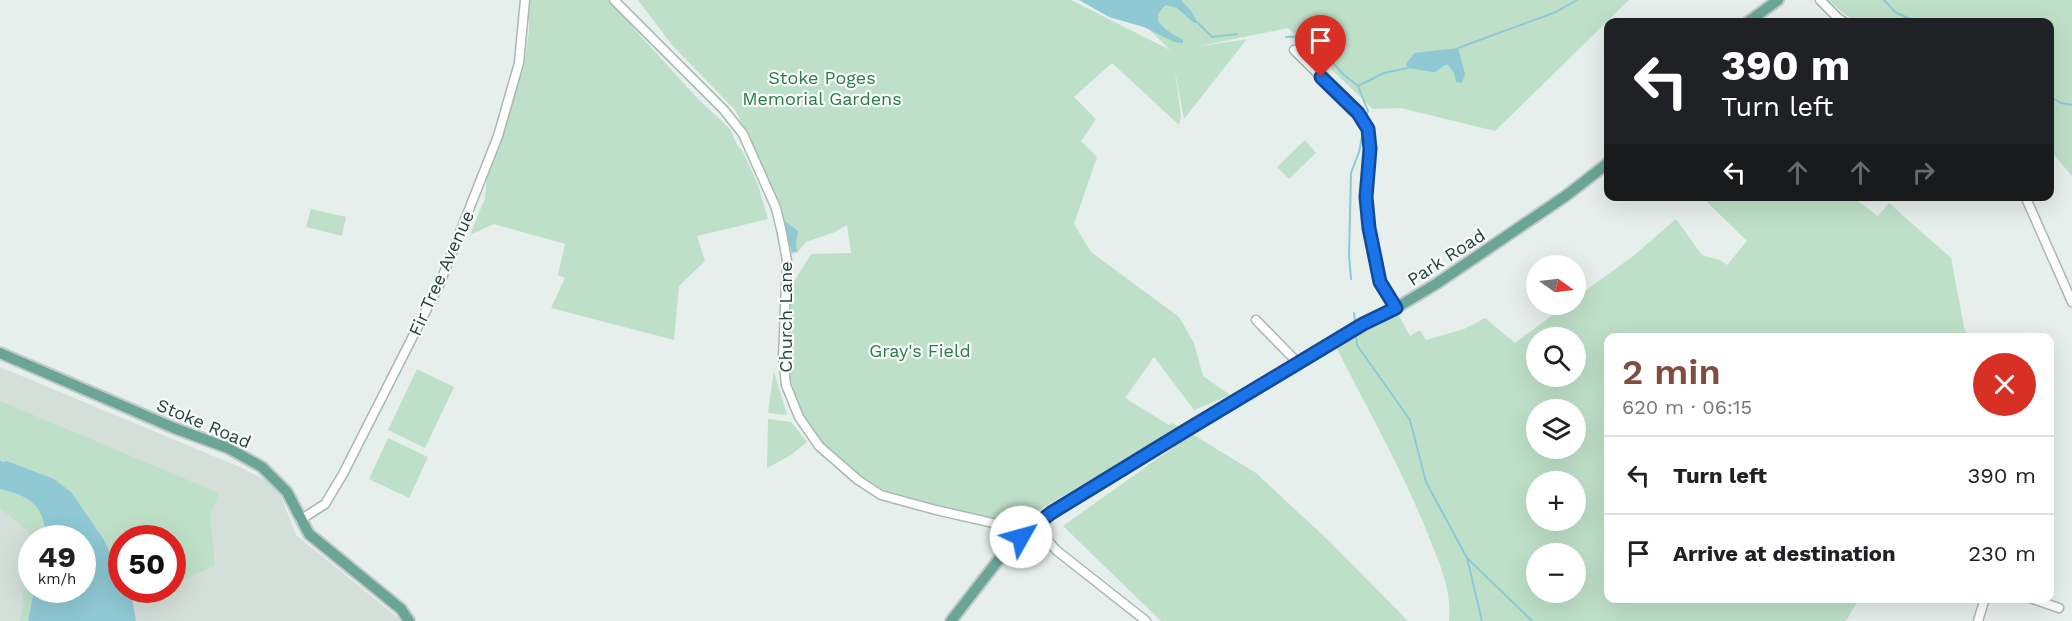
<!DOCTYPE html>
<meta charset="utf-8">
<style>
body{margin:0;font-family:"Work Sans",sans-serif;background:#f6f6f6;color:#202124;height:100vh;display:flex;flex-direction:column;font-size:22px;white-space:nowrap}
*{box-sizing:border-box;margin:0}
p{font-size:20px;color:#757577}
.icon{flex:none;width:33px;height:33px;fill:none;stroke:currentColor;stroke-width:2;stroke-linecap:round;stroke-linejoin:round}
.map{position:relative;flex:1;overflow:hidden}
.side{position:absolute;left:1604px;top:333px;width:450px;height:270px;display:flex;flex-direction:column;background:#fff;border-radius:12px;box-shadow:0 6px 24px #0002}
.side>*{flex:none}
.top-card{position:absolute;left:1604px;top:18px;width:450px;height:183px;border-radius:12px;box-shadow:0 6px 24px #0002;background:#202124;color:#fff;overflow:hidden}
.needle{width:39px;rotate:104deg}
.buttons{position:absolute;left:1526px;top:255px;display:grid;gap:12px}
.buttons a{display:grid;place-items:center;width:60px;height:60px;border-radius:50%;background:#fff;box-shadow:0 6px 24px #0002;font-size:30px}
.speed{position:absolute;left:18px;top:525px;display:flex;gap:12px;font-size:30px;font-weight:700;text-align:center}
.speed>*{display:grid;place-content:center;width:78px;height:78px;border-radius:50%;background:#fff;box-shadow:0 6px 24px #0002;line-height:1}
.speed small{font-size:15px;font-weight:400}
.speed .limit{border:9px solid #d22;background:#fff;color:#111}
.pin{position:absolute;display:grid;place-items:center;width:51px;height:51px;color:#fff;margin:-62px -26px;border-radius:50% 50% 50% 0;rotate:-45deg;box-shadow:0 0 6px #0007}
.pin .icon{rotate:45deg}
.me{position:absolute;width:66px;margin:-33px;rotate:52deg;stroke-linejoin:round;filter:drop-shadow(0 0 4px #0008)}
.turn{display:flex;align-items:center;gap:21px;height:126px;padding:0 18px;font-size:27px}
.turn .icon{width:78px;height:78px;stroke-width:2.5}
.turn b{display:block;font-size:42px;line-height:51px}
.lanes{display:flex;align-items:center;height:57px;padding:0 18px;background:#0003;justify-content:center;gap:30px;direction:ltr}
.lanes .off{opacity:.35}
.round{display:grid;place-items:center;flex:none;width:63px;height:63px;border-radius:32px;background:#f6f6f6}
.head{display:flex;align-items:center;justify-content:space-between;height:102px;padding:0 18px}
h1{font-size:36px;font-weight:600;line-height:45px;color:#7f4e3f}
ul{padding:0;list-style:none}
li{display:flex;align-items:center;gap:18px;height:78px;padding:0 18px;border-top:2px solid #e0e0e0}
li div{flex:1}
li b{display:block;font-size:22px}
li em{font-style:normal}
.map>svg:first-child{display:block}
.built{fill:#d4dfda;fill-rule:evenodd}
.green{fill:#bfe0c8;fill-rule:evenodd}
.water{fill:#8ec9d4}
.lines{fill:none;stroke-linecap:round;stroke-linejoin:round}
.stream{stroke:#8ec9d4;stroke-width:2}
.minor-casing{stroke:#a8b8b2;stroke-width:11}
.major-casing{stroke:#c2cac8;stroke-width:14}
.minor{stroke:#fff;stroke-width:8}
.major{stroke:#6aa596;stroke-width:10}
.route-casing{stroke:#114b97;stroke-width:15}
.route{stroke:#1a73e8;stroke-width:10}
.labels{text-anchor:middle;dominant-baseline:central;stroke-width:4.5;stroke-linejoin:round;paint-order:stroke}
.park-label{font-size:18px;fill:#2d7a4b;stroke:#f7fbf9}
.street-label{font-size:18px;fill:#24423a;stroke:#f7fbf9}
</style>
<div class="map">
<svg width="2072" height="621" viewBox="0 0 2072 621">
<rect width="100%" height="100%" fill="#e6efeb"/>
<path class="built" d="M0 367 242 468 271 483 280 494 296 535 402 621H0ZM32 538H82V590H32ZM122 538H172V590H122Z"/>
<g class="green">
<polygon points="529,0 608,0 698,99 730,129 738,147 742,150 758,185 768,219 697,236 705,261 679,286 674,340 551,308 565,278 558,275 565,244 494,224 470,235 485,198 488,161 523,71 529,31"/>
<polygon points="638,0 1071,0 1170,50 1119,0 1629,0 1495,131 1401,108 1373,109 1288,28 1195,47 1247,39 1184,119 1175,71 1181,116 1179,125 1112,63 1074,97 1096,119 1081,141 1097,157 1074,224 1091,252 1179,317 1194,343 1203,376 1230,395 1194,410 1154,357 1125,398 1169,425 1172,423 1180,427 1041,509 1023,514 1019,527 886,491 857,474 823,444 799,410 786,362 792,285 811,254 851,253 847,225 835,232 806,242 797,253 790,254 781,218 751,141 735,110 672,45"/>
<polygon points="1827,0 2072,0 2072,176 2049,149 2049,22 1855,22"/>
<polygon points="1305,140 1316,153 1289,179 1277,167"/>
<path d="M1711 196 1852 197 1878 216 1889 203 1951 258 1964 327 1968 337 1608 338V598L1859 599 1846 621H1449C1452 590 1440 565 1429 537 1403 471 1368 410 1336 347L1397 312 1410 336 1420 330 1426 340 1464 329 1485 318 1515 343 1566 305 1575 304V298L1632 257 1676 219 1702 255 1720 260 1727 265 1747 241 1707 202ZM1536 338H1575V376H1536ZM1536 410H1575V448H1536ZM1536 482H1575V520H1536ZM1536 554H1575V592H1536Z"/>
<polygon points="311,209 346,217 342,236 306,227"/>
<polygon points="775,362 774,372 787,415 768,413"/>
<polygon points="417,369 454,387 425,448 388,430"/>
<polygon points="0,401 219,493 210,515 215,566 173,584 172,538 122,538 121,576 104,540 54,479 7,461 2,462 0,460"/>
<polygon points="768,419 791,422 807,442 791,455 767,468"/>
<polygon points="1192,434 1256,473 1329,541 1408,621 1161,621 1063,526"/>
<polygon points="388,438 428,457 409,498 369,479"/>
<path d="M0 489C31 496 44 506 46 538H32V590H34L28 621H20L30 533 0 508Z"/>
</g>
<g class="water">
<path d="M1079 0H1181L1191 11 1198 23H1194L1177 8 1166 5C1145 21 1170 32 1183 40V43L1174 42 1144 27 1109 17Z"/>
<polygon points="1458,48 1465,74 1462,83 1456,82 1454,73 1448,65 1445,65 1435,72 1432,72 1408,68 1406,64 1414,53"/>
<polygon points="782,219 798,231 796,244 797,251 792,252"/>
<path d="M0 460 2 462 7 461 54 479 71 492 104 540 121 576 122 590H129L131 593 136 621H28L34 590H82V538H46C44 506 31 496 0 489Z"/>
</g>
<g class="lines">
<g class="stream">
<polyline points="1884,0 1895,12 1916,22"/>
<polyline points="1198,23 1212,37 1237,34"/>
<polyline points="1286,37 1309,36 1343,74 1358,86 1368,111 1366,116"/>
<polyline points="1458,48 1556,12 1577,0"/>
<polyline points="1358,86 1384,73 1408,68"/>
<polyline points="2049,96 2061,103 2072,105"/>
<polyline points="1351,279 1349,255 1351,173 1359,152 1363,132"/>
<polyline points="1354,313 1355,322"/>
<polyline points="1356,336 1357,345 1410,420 1426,482 1467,558 1482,621"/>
<polyline points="1467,558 1532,621"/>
</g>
<g class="minor-casing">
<g id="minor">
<polyline points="614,0 724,110 743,134 776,208 782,233 787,261 783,357 786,385 799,417 819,446 858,480 881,495 936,510 1019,529 1037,528 1056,550 1146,621"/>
<polyline points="1820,0 1838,18 1844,22"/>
<polyline points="1294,50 1358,113 1368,129 1369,149 1366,197 1369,228 1380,282 1396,308"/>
<polyline points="2025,196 2072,302"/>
<polyline points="1256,320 1299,364"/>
<polyline points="300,520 325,504 343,474 440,283 498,136 519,63 525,0"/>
<polyline points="2030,598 2059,608"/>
<polyline points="1978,621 1985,598"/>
</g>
</g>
<g class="major-casing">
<g id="major">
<polyline points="1748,22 1778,0"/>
<polyline points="0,353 174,428 228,448 262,467 287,492 309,534 401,609 409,621"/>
<polyline points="951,621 1010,545 1051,513 1185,431 1363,324 1396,308 1436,284 1567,195 1608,163"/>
</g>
</g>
<use href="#minor" class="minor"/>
<use href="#major" class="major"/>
</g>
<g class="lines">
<g class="route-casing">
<polyline id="route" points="1021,537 1051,513 1185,431 1363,324 1396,308 1380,282 1369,228 1366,197 1370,149 1368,129 1358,113 1321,77"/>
</g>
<use href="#route" class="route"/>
</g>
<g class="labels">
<g class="park-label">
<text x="822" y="77">Stoke Poges<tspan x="822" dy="21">Memorial Gardens</tspan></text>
<text x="920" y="350">Gray's Field</text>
</g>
<g class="street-label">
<text transform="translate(1446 257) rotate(-33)">Park Road</text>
<text transform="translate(441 273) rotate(-66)">Fir Tree Avenue</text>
<text transform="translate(785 317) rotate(-90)">Church Lane</text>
<text transform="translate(204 423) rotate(23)">Stoke Road</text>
</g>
</g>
</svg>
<div class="buttons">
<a><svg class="needle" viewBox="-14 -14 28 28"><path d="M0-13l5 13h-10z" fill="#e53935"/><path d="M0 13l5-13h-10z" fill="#757577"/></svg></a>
<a><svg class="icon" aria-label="search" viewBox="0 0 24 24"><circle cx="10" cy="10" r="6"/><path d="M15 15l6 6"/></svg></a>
<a><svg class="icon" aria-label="layers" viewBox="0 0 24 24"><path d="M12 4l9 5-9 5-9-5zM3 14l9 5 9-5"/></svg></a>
<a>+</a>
<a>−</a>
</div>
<div class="speed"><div>49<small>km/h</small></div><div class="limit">50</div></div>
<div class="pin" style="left:1321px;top:77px;background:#d93025"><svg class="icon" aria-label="arrive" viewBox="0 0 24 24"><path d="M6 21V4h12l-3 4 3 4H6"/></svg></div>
<svg class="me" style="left:1021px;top:537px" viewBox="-20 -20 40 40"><circle r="19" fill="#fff"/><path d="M0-13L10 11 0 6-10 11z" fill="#1a73e8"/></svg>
<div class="top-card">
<div class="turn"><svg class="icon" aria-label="left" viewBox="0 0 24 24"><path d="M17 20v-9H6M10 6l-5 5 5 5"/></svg><div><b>390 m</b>Turn left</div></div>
<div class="lanes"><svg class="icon" aria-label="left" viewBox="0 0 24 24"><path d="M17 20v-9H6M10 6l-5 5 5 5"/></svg><svg class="icon off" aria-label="ahead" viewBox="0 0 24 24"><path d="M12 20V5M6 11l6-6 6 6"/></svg><svg class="icon off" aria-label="ahead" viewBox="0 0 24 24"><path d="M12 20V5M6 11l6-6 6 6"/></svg><svg class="icon off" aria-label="right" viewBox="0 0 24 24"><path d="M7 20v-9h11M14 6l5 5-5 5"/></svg></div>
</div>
<section class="side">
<div class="head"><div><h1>2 min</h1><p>620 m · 06:15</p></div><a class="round" style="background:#d93025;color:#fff"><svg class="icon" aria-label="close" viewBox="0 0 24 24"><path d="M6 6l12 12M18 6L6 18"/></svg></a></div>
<ul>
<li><svg class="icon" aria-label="left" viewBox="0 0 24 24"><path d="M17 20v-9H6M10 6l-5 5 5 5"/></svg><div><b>Turn left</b></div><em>390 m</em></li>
<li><svg class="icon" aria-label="arrive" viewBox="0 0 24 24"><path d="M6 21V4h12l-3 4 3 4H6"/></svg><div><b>Arrive at destination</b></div><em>230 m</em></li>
</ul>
</section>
</div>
